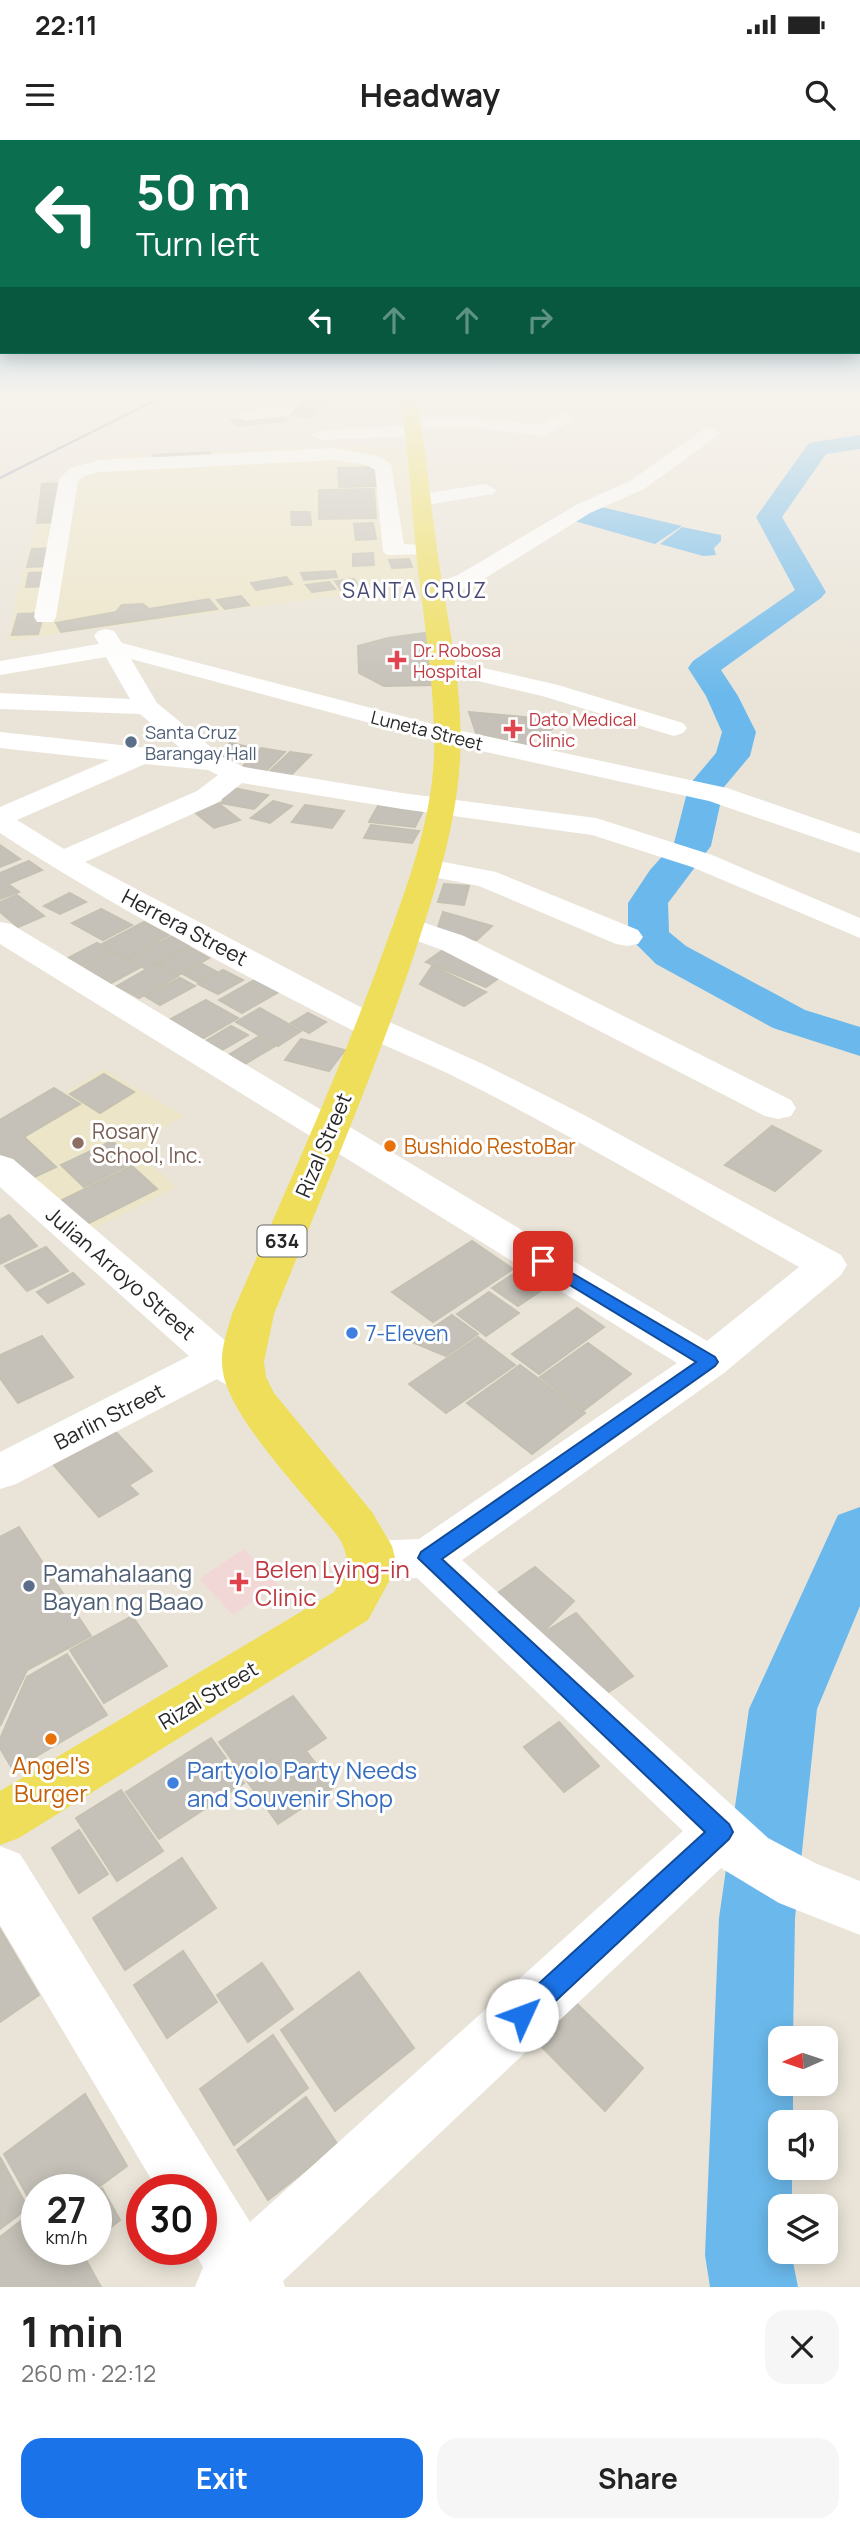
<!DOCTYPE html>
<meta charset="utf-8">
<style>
body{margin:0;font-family:Manrope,sans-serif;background:#f6f6f6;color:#222;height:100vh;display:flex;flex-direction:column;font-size:26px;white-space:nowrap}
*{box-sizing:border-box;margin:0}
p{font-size:23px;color:#767676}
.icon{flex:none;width:38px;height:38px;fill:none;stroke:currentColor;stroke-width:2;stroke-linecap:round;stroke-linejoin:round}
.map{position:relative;height:2147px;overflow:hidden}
.drawer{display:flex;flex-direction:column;background:#fff;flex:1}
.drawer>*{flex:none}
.top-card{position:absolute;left:0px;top:0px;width:861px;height:214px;box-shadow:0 4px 18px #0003;background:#0b6e4f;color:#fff;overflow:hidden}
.needle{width:46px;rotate:267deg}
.fabs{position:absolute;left:768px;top:1886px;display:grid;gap:14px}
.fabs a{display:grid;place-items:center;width:70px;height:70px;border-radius:14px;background:#fff;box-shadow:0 4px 18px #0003;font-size:35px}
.speed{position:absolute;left:21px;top:2034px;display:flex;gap:14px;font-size:35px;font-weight:700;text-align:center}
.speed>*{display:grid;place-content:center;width:91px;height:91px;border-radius:50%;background:#fff;box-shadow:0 4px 18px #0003;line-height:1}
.speed small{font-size:18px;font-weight:400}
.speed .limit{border:10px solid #d22;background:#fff;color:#111}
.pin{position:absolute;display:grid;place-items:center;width:60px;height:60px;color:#fff;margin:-30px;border-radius:14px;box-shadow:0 4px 10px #0006}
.me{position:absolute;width:77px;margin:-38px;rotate:47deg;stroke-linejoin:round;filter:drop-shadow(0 0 5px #0008)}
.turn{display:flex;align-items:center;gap:24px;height:147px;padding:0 21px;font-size:32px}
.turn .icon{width:91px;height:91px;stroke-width:2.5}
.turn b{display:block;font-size:49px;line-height:60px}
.lanes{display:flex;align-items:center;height:66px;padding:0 21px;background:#0003;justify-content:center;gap:35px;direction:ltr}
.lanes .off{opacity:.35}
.round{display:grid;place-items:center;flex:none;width:74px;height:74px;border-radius:21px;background:#f6f6f6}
.overview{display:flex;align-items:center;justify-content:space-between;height:119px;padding:0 21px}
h1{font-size:42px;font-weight:700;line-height:52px}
.cta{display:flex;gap:14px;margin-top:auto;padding:14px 21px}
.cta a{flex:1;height:80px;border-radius:21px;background:#1a73e8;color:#fff;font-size:28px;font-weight:700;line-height:80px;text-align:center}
.cta a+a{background:#f6f6f6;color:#222}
.status{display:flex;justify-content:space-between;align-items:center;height:49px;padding:0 35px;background:#fff;direction:ltr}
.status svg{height:19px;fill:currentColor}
header{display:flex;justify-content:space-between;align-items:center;height:91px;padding:0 21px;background:#fff;font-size:32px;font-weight:700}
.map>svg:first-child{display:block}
.education{fill:#ece5c7}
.medical{fill:#f1d7d5}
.water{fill:#6bb9ec}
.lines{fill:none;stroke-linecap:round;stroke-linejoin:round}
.river{fill:#6bb9ec;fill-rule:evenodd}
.building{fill:#c5c1b8;stroke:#c4c0b2;stroke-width:2}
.minor{fill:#fff;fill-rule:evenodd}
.major{fill:#eede59;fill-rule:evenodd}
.rail{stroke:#9b9cb1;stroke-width:2.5}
.route{fill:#1a73e8;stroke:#114b97;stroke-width:2}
.health-dot{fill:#e0444e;stroke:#fff;stroke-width:2.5}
.service-dot{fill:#5c6f8a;stroke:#fff;stroke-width:2.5}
.education-dot{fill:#8d6e63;stroke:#fff;stroke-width:2.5}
.food-dot{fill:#e8710a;stroke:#fff;stroke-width:2.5}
.shop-dot{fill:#3f7fe0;stroke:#fff;stroke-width:2.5}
.labels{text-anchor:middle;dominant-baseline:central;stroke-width:6;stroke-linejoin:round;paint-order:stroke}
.far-health-label{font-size:18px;fill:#be3a42;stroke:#fff;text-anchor:start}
.far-street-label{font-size:18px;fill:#272727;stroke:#fff}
.far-service-label{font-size:18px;fill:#4e5e75;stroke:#fff;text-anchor:start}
.shield{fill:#fff;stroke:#686868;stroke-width:2}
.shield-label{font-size:19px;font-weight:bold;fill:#272727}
.far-quarter-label{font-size:21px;letter-spacing:2px;fill:#494b76;stroke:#fff}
.street-label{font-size:21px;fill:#272727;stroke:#fff}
.education-label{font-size:21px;fill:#785e54;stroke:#fff;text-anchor:start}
.food-label{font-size:21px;fill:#c56008;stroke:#fff;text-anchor:start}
.shop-label{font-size:21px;fill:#366cbe;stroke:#fff;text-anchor:start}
.near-health-label{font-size:24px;fill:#be3a42;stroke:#fff;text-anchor:start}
.near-service-label{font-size:24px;fill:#4e5e75;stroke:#fff;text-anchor:start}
.near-food-label{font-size:24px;fill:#c56008;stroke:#fff}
.near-shop-label{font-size:24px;fill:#366cbe;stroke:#fff;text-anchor:start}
</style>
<div class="status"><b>22:11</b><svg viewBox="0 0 49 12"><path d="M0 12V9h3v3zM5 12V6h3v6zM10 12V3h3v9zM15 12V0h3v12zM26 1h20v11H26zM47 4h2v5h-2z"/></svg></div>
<header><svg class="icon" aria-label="menu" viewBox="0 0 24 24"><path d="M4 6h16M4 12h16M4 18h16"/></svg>Headway<svg class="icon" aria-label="search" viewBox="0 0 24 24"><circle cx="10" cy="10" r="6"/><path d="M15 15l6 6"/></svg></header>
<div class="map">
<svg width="860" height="2147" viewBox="0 0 860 2147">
<rect width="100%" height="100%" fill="#eae4d8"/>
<g class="education">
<polygon points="355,306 408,308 422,444 8,501 16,458 47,347 120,315"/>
<polygon points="104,929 184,976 157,992 154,1013 146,1021 177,1047 83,1094 0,1018 0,992"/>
</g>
<polygon class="medical" points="244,1409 278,1444 233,1475 199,1439"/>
<g class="water">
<polygon points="597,366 682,386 655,404 571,380"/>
<polygon points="682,387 721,395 721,401 714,408 716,415 703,416 660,404"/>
</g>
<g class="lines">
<g class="river">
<polygon points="860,295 860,309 826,314 782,377 826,452 821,458 721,530 738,556 756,592 750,616 724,647 711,706 668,763 669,792 686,806 805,870 860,887 860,916 773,888 656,824 628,796 628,763 650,730 674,703 689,645 716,613 722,592 706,556 688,528 693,521 795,450 756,377 809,303"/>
<polygon points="860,1367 860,1466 817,1569 795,1778 793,1899 780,1899 780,1944 793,1944 793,1983 780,1983 780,2028 792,2028 792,2067 780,2067 780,2112 791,2112 798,2147 710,2147 705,2115 719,1778 749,1569 838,1375"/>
</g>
</g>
<g class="building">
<polygon points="300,256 326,257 312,277 285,275"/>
<polygon points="280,275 287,281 237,286 231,280"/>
<polygon points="210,312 211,317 154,320 153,315"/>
<polygon points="377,327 379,346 339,347 338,328"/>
<polygon points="63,343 59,382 37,383 42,344"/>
<polygon points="374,349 376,378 319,379 319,350"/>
<polygon points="291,372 310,372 311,385 292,385"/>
<polygon points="373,383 376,399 356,400 354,384"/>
<polygon points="55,408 50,426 27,427 32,409"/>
<polygon points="373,413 374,425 353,426 353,414"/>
<polygon points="409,419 412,427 392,428 389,420"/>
<polygon points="335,431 337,437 304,440 301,433"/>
<polygon points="49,432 47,446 26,447 29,433"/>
<polygon points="286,437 292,444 256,450 251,443"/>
<polygon points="354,439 360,448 341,450 335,441"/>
<polygon points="329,442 335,449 312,452 306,445"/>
<polygon points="241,456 249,465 225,469 217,460"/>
<polygon points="209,459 217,469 61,492 56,483 116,472 122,465 143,464 149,469"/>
<polygon points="44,473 38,494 12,495 18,474"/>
<polygon points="433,492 438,545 384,546 359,533 358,506 388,498"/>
<polygon points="469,572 534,578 558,584 545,595 536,595 522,609 508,605 513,600 477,596"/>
<polygon points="230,603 250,607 235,621 215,618"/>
<polygon points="261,608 285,612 265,632 241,628"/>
<polygon points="290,612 311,615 289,637 268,633"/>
<polygon points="228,647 268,655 254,669 221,663 225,659 217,658"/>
<polygon points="213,659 240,680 214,688 188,667"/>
<polygon points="273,661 292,666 270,683 251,678"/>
<polygon points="379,664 424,669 415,687 369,682"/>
<polygon points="305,665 344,671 332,688 292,682"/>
<polygon points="371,685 419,691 412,703 364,698"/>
<polygon points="0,705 20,719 0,727"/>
<polygon points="29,721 42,730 8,744 19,752 0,759 0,733"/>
<polygon points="444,744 469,746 464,765 438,762"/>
<polygon points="70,753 86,762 60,774 44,766"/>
<polygon points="17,755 44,776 18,787 0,772 0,762"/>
<polygon points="101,769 132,785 103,800 72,783"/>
<polygon points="443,772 492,786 477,800 435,796"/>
<polygon points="144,782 169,795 127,818 102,804"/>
<polygon points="172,796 190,805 146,829 128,819"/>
<polygon points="97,803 112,811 82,826 68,818"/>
<polygon points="189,807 209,818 178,835 158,824"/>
<polygon points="443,810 503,835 486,847 426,822"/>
<polygon points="113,812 141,827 111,843 83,828"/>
<polygon points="156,824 178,836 139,858 117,846"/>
<polygon points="202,824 217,832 198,842 183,834"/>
<polygon points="432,826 486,852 464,866 420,844"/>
<polygon points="223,830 243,840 218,854 198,844"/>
<polygon points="180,838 195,846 160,865 145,856"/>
<polygon points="258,838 282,850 242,873 219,860"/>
<polygon points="206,860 238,878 200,900 167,881"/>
<polygon points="260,868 301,891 278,906 236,882"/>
<polygon points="308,873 326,882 309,893 291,883"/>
<polygon points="231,886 248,895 215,914 199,905"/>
<polygon points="258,897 275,906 238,928 222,919"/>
<polygon points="301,899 345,910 329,931 285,920"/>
<polygon points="104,934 134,952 100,973 70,954"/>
<polygon points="54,948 80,964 24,997 56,1027 26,1041 0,1015 0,980"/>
<polygon points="772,986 821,1011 775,1051 725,1025"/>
<polygon points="112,1001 135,1022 84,1047 61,1025"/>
<polygon points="132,1026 157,1049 81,1087 56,1063"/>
<polygon points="9,1075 37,1106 0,1124 0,1080"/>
<polygon points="472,1101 513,1129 433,1182 392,1152"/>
<polygon points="46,1107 68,1131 27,1151 5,1126"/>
<polygon points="528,1124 554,1142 518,1166 492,1148"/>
<polygon points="73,1133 84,1144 48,1163 37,1152"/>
<polygon points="489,1152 519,1173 486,1196 457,1174"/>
<polygon points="577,1168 604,1187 539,1234 512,1214"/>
<polygon points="452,1175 478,1194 446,1216 412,1202"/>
<polygon points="42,1196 73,1237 18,1263 0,1238 0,1215"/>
<polygon points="478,1197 515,1225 446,1273 409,1244"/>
<polygon points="588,1203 631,1234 584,1270 540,1237"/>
<polygon points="520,1225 585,1273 532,1314 467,1263"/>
<polygon points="112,1288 152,1331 129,1345 138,1354 99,1377 52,1323"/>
<polygon points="19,1387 91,1496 27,1530 0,1586 0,1397"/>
<polygon points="535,1427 574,1461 541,1494 492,1457"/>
<polygon points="576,1473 633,1536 598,1559 541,1494"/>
<polygon points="132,1476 167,1526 104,1563 70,1510"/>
<polygon points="67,1514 107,1575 13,1630 0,1608 0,1599 27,1537"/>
<polygon points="293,1556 326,1598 306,1611 334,1647 278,1684 219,1602"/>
<polygon points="559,1582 599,1626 564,1652 524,1607"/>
<polygon points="211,1598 244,1643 159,1699 126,1652"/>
<polygon points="121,1650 163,1711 117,1741 76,1678"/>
<polygon points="79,1690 108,1734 79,1753 52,1708"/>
<polygon points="182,1718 216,1768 125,1830 93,1778"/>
<polygon points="0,1789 39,1855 0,1882"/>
<polygon points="183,1811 217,1862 167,1898 134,1845"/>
<polygon points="262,1823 293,1869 248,1902 217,1855"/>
<polygon points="359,1832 414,1908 335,1971 281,1890"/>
<polygon points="571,1858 643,1928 605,1971 533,1898"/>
<polygon points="273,1895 308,1948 234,2005 200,1949"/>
<polygon points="85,1954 127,2026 96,2049 37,2049 37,2073 4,2014"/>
<polygon points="306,1957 338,2005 268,2060 237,2010"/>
<polygon points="0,2017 28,2068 0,2089"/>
<polygon points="102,2048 120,2080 96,2099 96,2052"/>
<polygon points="22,2080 33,2100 37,2098 37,2109 85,2109 81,2111 101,2147 0,2147 0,2097"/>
</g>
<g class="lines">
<g class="minor">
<polygon points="291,253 309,253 288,276 244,281 235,276 244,271 277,267"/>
<polygon points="564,273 573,278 570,282 544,296 481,288 422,288 424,291 421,295 415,296 320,300 311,295 320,290 406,286 404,283 407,279 413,278 481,278 541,285"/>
<polygon points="711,287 720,292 717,296 644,349 590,373 474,445 442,457 426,457 423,452 426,447 458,435 576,365 630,341 705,288"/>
<polygon points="335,308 378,316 391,324 404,404 434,406 438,410 434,414 387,415 383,411 375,330 366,325 335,320 100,332 84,336 78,341 56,477 53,482 37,482 34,477 59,339 70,328 99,320"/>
<polygon points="486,344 496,350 493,354 421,366 414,364 411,360 414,356 421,354"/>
<path d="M106 489 114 491 122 503 448 588 727 648 860 694V713L709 661 445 603 131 519 157 563 223 617 244 627 402 653 596 678 712 715 860 778V798L692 727 592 695 402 669 242 643 217 663 85 722 385 880 485 925 584 975 841 1115 847 1125 841 1135 724 1233 462 1420 768 1698 817 1724 860 1741V1795L779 1763 721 1728 283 2141 285 2147H195L203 2127 192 2109H201V2049H157L0 1785V1706L20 1714 250 2082 683 1691 417 1438 372 1439 355 1434 348 1420 355 1406 372 1401 419 1399 677 1223 0 804V782L11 784 707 1201 799 1127C687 1064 576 997 461 940 428 923 393 910 360 894 239 833 114 768 0 693V667L109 620 0 608V592L185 612 140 574 0 569V553L130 559 106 517 0 535V521L99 504 94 496 98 491ZM145 624 208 630 218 635 197 651 64 709 17 680Z"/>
<polygon points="444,519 558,545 683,583 687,588 683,593 674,596 542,556 435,531 432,526 435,521"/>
<polygon points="428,719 496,732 638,790 643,797 638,804 627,806 616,804 479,746 418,734 413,728 418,722"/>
<polygon points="407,777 464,796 791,960 796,968 791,976 778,979 765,976 442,810 396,793 392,786 396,779"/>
<path d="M0 1015 13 1019 234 1208 259 1225 265 1236 259 1247C241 1252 232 1249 217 1239L16 1344 0 1349V1312L189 1216 0 1047Z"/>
</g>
<path class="major" d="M399 253H416C426 307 430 361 438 416 448 483 464 552 460 620 456 688 435 751 414 815 373 937 322 1055 274 1174L264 1222 266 1237 274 1253 372 1372 392 1406 396 1422 393 1434 368 1480 19 1698 0 1705V1651L334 1452C347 1432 352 1420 339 1398 309 1359 230 1279 223 1232 219 1213 227 1192 232 1174 285 1052 340 931 385 807 407 746 431 683 434 617 436 547 423 480 416 411 411 358 408 306 399 253Z"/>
<polyline class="rail" points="0,338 170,253"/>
</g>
<linearGradient id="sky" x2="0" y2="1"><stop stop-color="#76b6ea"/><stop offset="0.46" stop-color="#f6f3ed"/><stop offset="1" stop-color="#f6f3ed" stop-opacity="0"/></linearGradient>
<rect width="860" height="554" fill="url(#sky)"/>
<polygon class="route" points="543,1116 715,1217 718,1222 715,1226 442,1419 729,1684 733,1692 729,1699 531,1884 522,1888 513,1884 510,1875 513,1867 705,1692 418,1418 421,1412 696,1222 537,1125 535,1121 537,1117"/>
<g class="health-dot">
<path d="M393.5 509.5h7v7h7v7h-7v7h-7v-7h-7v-7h7z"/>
<path d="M509.5 578.5h7v7h7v7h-7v7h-7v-7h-7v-7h7z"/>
<path d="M235.5 1431.5h7v7h7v7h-7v7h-7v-7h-7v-7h7z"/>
</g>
<g class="service-dot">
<circle cx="131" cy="602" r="7"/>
<circle cx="29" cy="1446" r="7"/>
</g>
<circle class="education-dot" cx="78" cy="1003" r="7"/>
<g class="food-dot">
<circle cx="390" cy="1006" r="7"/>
<circle cx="51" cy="1599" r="7"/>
</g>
<g class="shop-dot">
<circle cx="352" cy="1193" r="7"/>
<circle cx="173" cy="1643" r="7"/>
</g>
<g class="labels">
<g class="far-health-label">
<text x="413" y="510">Dr. Robosa<tspan x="413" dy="21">Hospital</tspan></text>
<text x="529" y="579">Dato Medical<tspan x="529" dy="21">Clinic</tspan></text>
</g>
<g class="far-street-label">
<text transform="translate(427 590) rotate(14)">Luneta Street</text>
</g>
<g class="far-service-label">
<text x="145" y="592">Santa Cruz<tspan x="145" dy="21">Barangay Hall</tspan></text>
</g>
<rect class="shield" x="257.5" y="1085.5" width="49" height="31" rx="5"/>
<g class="shield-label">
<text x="282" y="1101">634</text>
</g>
<g class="far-quarter-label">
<text x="415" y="450">SANTA CRUZ</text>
</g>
<g class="street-label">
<text transform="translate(185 787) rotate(28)">Herrera Street</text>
<text transform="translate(323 1005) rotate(-67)">Rizal Street</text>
<text transform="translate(121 1133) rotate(41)">Julian Arroyo Street</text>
<text transform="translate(109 1276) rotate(-27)">Barlin Street</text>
<text transform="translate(208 1555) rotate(-31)">Rizal Street</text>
</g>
<g class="education-label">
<text x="92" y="991">Rosary<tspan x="92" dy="24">School, Inc.</tspan></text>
</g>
<g class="food-label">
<text x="404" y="1006">Bushido RestoBar</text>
</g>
<g class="shop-label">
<text x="366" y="1193">7-Eleven</text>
</g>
<g class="near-health-label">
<text x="255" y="1428">Belen Lying-in<tspan x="255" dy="28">Clinic</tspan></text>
</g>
<g class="near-service-label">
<text x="43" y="1432">Pamahalaang<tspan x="43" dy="28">Bayan ng Baao</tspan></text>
</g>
<g class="near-food-label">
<text x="51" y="1624">Angel's<tspan x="51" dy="28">Burger</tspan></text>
</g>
<g class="near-shop-label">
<text x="187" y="1629">Partyolo Party Needs<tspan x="187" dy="28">and Souvenir Shop</tspan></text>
</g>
</g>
</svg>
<div class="fabs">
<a><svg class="needle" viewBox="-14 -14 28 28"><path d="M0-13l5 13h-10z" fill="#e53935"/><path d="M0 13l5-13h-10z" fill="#767676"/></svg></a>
<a><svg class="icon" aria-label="sound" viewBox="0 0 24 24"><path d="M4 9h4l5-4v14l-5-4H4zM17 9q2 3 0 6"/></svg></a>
<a><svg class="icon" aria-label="layers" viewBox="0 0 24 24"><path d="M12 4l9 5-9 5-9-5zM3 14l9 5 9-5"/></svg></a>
</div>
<div class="speed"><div>27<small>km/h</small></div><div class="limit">30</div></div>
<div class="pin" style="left:543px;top:1121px;background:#d93025"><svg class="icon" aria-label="arrive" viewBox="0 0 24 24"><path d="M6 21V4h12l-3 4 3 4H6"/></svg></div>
<svg class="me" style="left:522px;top:1875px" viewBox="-20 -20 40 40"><circle r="19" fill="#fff"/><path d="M0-13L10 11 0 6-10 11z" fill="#1a73e8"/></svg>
<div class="top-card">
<div class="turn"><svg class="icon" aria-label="left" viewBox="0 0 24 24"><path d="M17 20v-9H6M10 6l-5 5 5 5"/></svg><div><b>50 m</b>Turn left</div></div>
<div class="lanes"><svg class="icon" aria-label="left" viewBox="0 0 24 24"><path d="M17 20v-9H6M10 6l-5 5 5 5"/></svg><svg class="icon off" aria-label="ahead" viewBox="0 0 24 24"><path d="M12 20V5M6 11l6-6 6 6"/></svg><svg class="icon off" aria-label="ahead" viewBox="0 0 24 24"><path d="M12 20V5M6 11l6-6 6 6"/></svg><svg class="icon off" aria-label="right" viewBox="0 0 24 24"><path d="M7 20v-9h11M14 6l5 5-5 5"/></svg></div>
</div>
</div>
<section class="drawer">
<div class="overview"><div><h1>1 min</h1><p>260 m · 22:12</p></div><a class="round"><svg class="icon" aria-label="close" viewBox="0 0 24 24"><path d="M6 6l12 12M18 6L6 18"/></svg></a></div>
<div class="cta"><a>Exit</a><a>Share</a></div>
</section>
